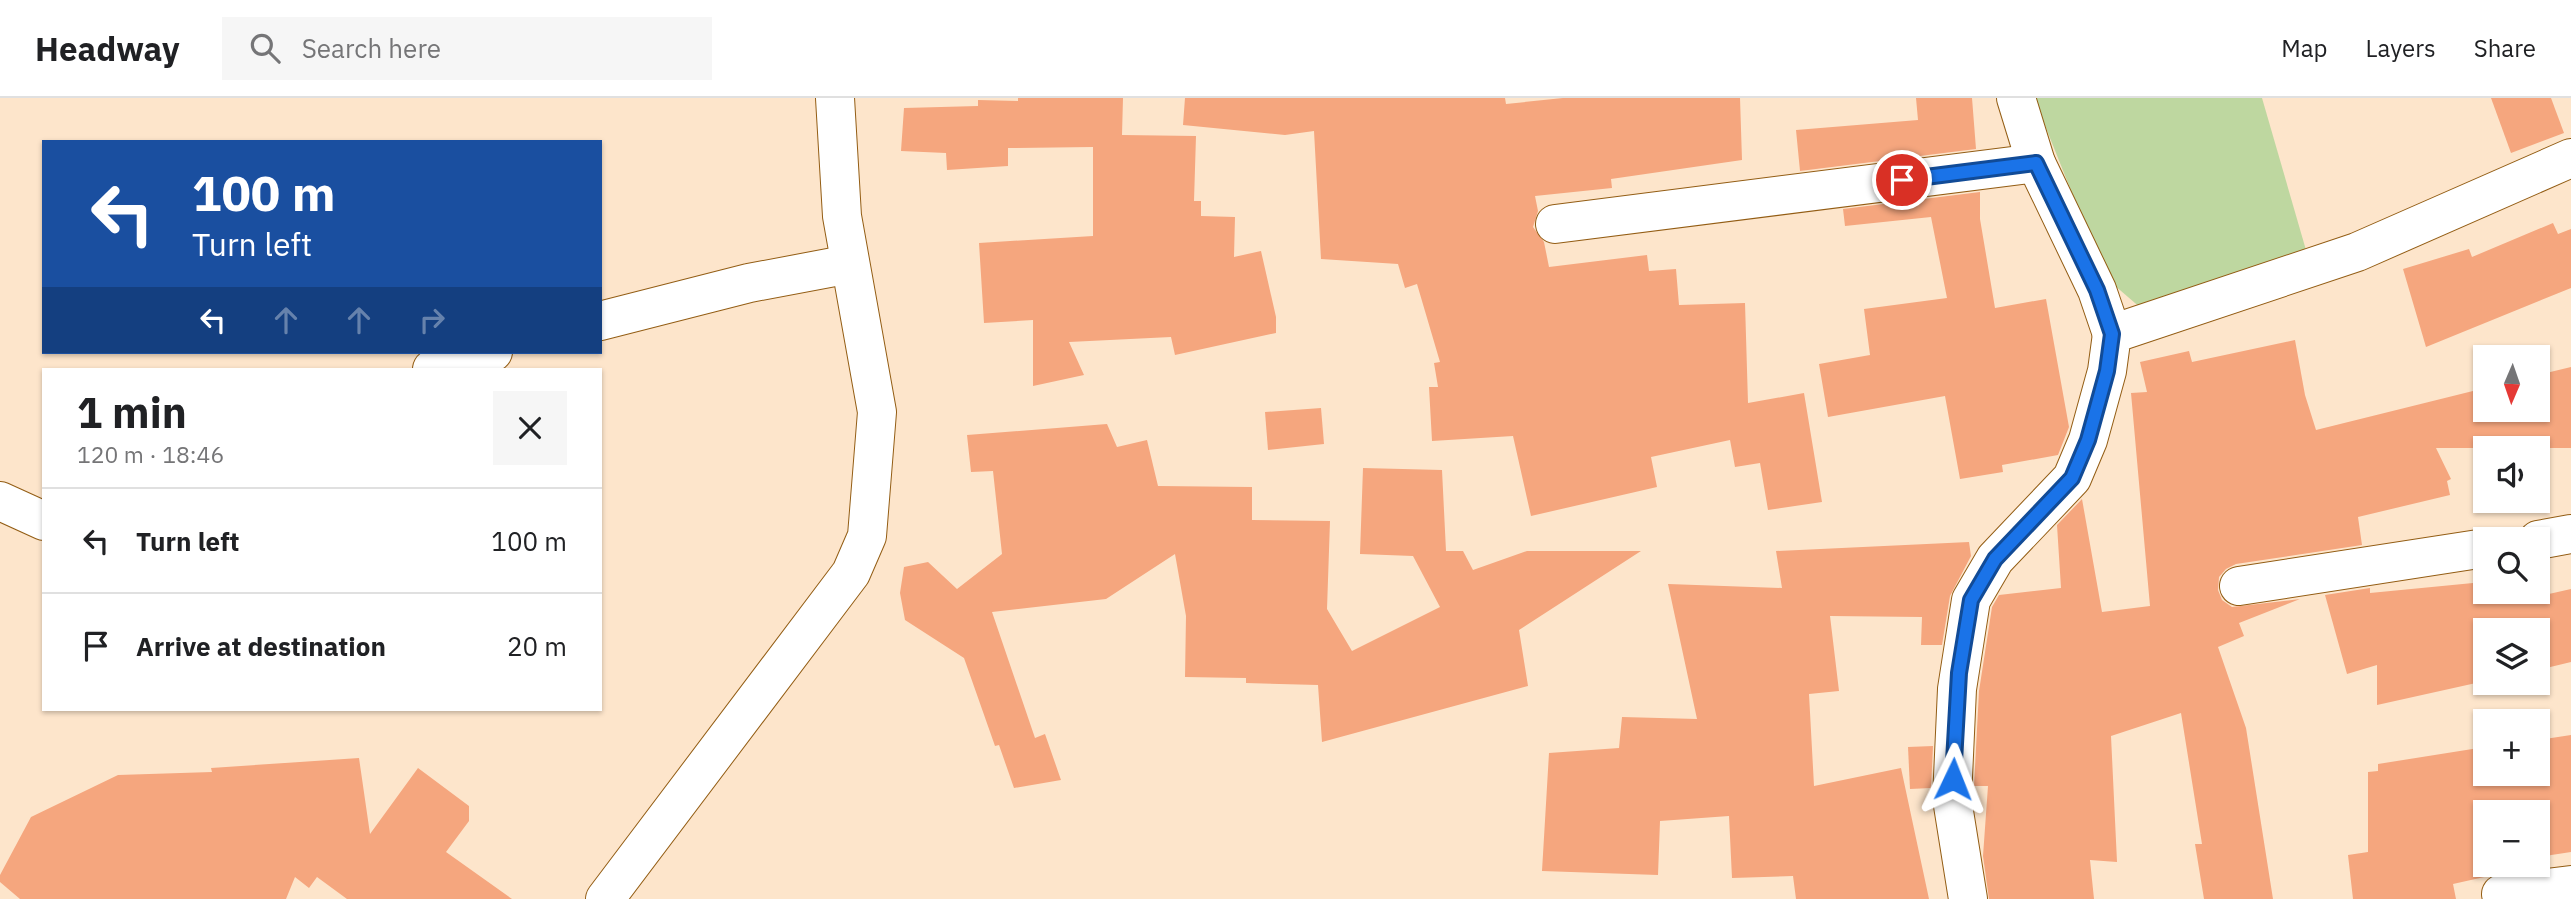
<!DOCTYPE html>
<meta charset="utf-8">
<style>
body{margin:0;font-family:"IBM Plex Sans",sans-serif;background:#f6f6f6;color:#202124;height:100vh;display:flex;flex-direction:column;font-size:26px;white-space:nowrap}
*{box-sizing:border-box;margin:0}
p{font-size:23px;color:#757577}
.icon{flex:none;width:38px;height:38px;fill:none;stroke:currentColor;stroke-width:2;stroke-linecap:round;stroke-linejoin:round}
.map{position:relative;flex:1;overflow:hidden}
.drawer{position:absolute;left:42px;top:270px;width:560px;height:343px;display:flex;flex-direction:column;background:#fff;border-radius:0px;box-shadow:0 2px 5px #0004}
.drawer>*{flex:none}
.hud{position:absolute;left:42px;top:42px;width:560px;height:214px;border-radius:0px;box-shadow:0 2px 5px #0004;background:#1a4fa0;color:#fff;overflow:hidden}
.needle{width:46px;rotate:182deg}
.fabs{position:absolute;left:2473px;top:247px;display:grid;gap:14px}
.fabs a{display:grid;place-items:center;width:77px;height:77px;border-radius:0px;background:#fff;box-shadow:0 2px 5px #0004;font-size:35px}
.pin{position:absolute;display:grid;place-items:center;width:60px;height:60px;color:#fff;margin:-30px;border:4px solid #fff;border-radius:50%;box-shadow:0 2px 7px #0007}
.me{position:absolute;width:77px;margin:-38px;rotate:2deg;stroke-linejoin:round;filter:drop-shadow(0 0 5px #0008)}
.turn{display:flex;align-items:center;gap:24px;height:147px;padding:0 35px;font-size:32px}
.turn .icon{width:91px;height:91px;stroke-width:2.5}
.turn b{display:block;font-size:49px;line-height:60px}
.lanes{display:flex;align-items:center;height:66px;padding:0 35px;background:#0003;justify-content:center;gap:35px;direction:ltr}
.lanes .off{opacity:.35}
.round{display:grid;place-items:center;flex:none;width:74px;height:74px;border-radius:0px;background:#f6f6f6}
.head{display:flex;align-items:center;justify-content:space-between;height:119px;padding:0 35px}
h1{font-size:42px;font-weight:700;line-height:52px}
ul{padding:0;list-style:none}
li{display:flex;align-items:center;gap:21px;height:105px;padding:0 35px;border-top:2px solid #e0e0e0}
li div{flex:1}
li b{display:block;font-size:26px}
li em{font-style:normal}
header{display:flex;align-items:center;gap:42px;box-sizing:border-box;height:98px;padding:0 35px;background:#fff;border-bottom:2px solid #e0e0e0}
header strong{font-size:33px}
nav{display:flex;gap:38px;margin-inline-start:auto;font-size:24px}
.search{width:490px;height:63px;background:#f6f6f6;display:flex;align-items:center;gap:18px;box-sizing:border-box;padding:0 24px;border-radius:0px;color:#757577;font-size:26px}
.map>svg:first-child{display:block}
.green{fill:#bed7a0}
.building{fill:#f5a67e}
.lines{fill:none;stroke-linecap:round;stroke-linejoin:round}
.minor-casing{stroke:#935d14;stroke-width:40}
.minor{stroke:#fff;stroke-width:38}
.route-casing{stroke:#114b97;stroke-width:18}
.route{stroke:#1a73e8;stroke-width:12}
</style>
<header>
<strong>Headway</strong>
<div class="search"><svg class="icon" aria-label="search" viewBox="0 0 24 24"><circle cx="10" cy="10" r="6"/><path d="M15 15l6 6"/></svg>Search here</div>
<nav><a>Map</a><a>Layers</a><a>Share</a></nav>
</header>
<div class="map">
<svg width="2571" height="801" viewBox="0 0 2571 801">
<rect width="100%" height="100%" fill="#fde5cb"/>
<polygon class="green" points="2034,0 2262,0 2308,159 2150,218 2106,180"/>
<g class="building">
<polygon points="1018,0 1123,0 1122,37 1196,38 1194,103 1201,103 1201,118 1235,119 1234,159 1261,153 1276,219 1276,235 1175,257 1171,239 1069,244 1084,277 1033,288 1033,222 984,225 979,145 1093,138 1093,49 1008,50 1008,68 947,72 946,55 901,53 904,10 978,8 978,2 1018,3"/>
<polygon points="1185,0 1505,0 1506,6 1563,0 1740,0 1742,62 1611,81 1612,90 1535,98 1538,113 1533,129 1544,144 1549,169 1647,157 1649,173 1676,171 1679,207 1745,205 1748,305 1804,295 1822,404 1768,412 1760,365 1735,369 1730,342 1651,359 1657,389 1531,418 1513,338 1432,343 1429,289 1438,289 1434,265 1440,264 1417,186 1405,190 1398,166 1321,161 1314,33 1285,37 1183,27"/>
<polygon points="1916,0 1972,0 1976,51 1800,73 1796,32 1918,22"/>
<polygon points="2491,0 2551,0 2564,35 2511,55"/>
<polygon points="1980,94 1980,121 1995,210 2046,201 2069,329 2058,357 2002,367 2003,374 1960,381 1945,298 1828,319 1819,266 1870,257 1864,211 1947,200 1931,119 1845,128 1843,111"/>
<polygon points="2553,125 2558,136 2571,131 2571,190 2426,249 2403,171 2469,151 2472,159"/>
<polygon points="2295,242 2305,297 2316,332 2485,290 2485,312 2538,312 2538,277 2571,269 2571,350 2436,350 2451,381 2447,383 2450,397 2358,419 2362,447 2236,466 2226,471 2219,479 2218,492 2222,502 2232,509 2300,501 2239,525 2244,538 2218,549 2246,630 2273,801 2204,801 2195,746 2202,746 2181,615 2111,638 2117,764 2090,762 2094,801 1989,801 1983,758 1988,688 1974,688 1979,593 1992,509 1999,497 2061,490 2057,427 2082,401 2102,514 2150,508 2131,295 2147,294 2140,264 2189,253 2192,264"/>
<polygon points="1321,310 1324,346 1268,352 1265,314"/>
<polygon points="1107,326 1117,349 1147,342 1158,388 1252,389 1252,422 1330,423 1327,511 1352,553 1440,509 1413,458 1360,456 1363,370 1442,372 1446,453 1463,453 1473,472 1527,453 1641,453 1519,532 1528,588 1322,644 1318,587 1246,585 1246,580 1185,579 1186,518 1175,456 1106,501 992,514 1035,640 1045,636 1061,682 1014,690 999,647 995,648 964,560 905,522 900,495 904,469 928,464 957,491 1002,456 993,373 971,374 967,337"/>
<polygon points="1969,444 1971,458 1950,498 1942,547 1921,547 1922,519 1830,518 1839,593 1809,596 1814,688 1901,670 1929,801 1796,801 1793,778 1732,780 1729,718 1660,723 1658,777 1542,773 1549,655 1619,650 1622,619 1697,621 1668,486 1782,490 1776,453"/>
<polygon points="2473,485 2474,496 2513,495 2513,504 2571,491 2571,564 2538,572 2538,532 2485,532 2485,583 2377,607 2377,567 2347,576 2325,497 2370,490 2370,495"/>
<polygon points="2571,637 2571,754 2538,759 2538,714 2485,714 2485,766 2510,766 2511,773 2453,786 2456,801 2353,801 2348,757 2368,754 2368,674 2378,673 2378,666 2485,649 2485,676 2538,676 2538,642"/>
<polygon points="1933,648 1931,690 1910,691 1908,649"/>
<polygon points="359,660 370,736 418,670 469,708 469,723 446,754 512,801 347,801 317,779 309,790 295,779 286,801 20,801 0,784 0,777 31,719 118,677 212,674 211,670"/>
</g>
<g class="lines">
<g class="minor-casing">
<g id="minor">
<polyline points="2016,0 2036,65 2097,192 2112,236"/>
<polyline points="1555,126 2036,65"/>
<polyline points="600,223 749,185 850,166"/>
<polyline points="432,271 493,254"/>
<polyline points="0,403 44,423"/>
<polyline points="2538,442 2571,436"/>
<polyline points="2239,488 2485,450"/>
<polyline points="2501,796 2571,787"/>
<polyline points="605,801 851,475 867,438 877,314 842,118 835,0"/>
<polyline points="1968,801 1952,701 1957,591 1971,502 1995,461 2072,380 2088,342 2107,273 2112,236 2357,154 2571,60"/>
</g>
</g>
<use href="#minor" class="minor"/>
</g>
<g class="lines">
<g class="route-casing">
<polyline id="route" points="1902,82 2036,65 2097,192 2112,236 2107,273 2088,342 2072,380 1995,461 1971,502 1959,575 1953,681"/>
</g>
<use href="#route" class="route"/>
</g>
</svg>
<div class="fabs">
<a><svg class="needle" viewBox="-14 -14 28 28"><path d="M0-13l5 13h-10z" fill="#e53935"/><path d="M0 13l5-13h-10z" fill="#757577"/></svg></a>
<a><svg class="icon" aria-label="sound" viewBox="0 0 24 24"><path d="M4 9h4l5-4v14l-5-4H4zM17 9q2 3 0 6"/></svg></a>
<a><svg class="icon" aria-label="search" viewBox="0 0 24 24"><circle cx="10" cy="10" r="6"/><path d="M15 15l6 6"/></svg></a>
<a><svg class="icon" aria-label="layers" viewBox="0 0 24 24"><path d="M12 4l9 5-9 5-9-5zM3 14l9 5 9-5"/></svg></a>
<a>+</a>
<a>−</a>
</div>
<div class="pin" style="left:1902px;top:82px;background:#d93025"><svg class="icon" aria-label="arrive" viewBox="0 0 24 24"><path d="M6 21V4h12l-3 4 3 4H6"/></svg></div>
<svg class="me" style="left:1953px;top:681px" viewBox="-20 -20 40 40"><path d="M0-17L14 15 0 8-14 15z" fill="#1a73e8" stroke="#fff" stroke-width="4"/></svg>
<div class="hud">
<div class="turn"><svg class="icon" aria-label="left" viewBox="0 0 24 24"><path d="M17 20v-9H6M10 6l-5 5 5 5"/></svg><div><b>100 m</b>Turn left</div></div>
<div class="lanes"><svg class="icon" aria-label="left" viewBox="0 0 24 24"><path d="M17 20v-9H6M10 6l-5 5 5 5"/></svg><svg class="icon off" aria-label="ahead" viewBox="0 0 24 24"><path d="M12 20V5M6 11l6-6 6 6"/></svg><svg class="icon off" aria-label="ahead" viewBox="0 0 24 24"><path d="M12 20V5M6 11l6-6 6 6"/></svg><svg class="icon off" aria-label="right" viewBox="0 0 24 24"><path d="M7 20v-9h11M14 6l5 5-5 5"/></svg></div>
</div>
<section class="drawer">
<div class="head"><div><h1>1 min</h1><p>120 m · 18:46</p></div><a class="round"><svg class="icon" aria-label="close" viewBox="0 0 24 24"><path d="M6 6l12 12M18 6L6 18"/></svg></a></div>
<ul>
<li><svg class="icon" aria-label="left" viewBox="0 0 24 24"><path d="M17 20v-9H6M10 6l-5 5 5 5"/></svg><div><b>Turn left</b></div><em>100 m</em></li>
<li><svg class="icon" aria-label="arrive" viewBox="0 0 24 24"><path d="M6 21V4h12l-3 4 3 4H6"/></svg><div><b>Arrive at destination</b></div><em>20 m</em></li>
</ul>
</section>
</div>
